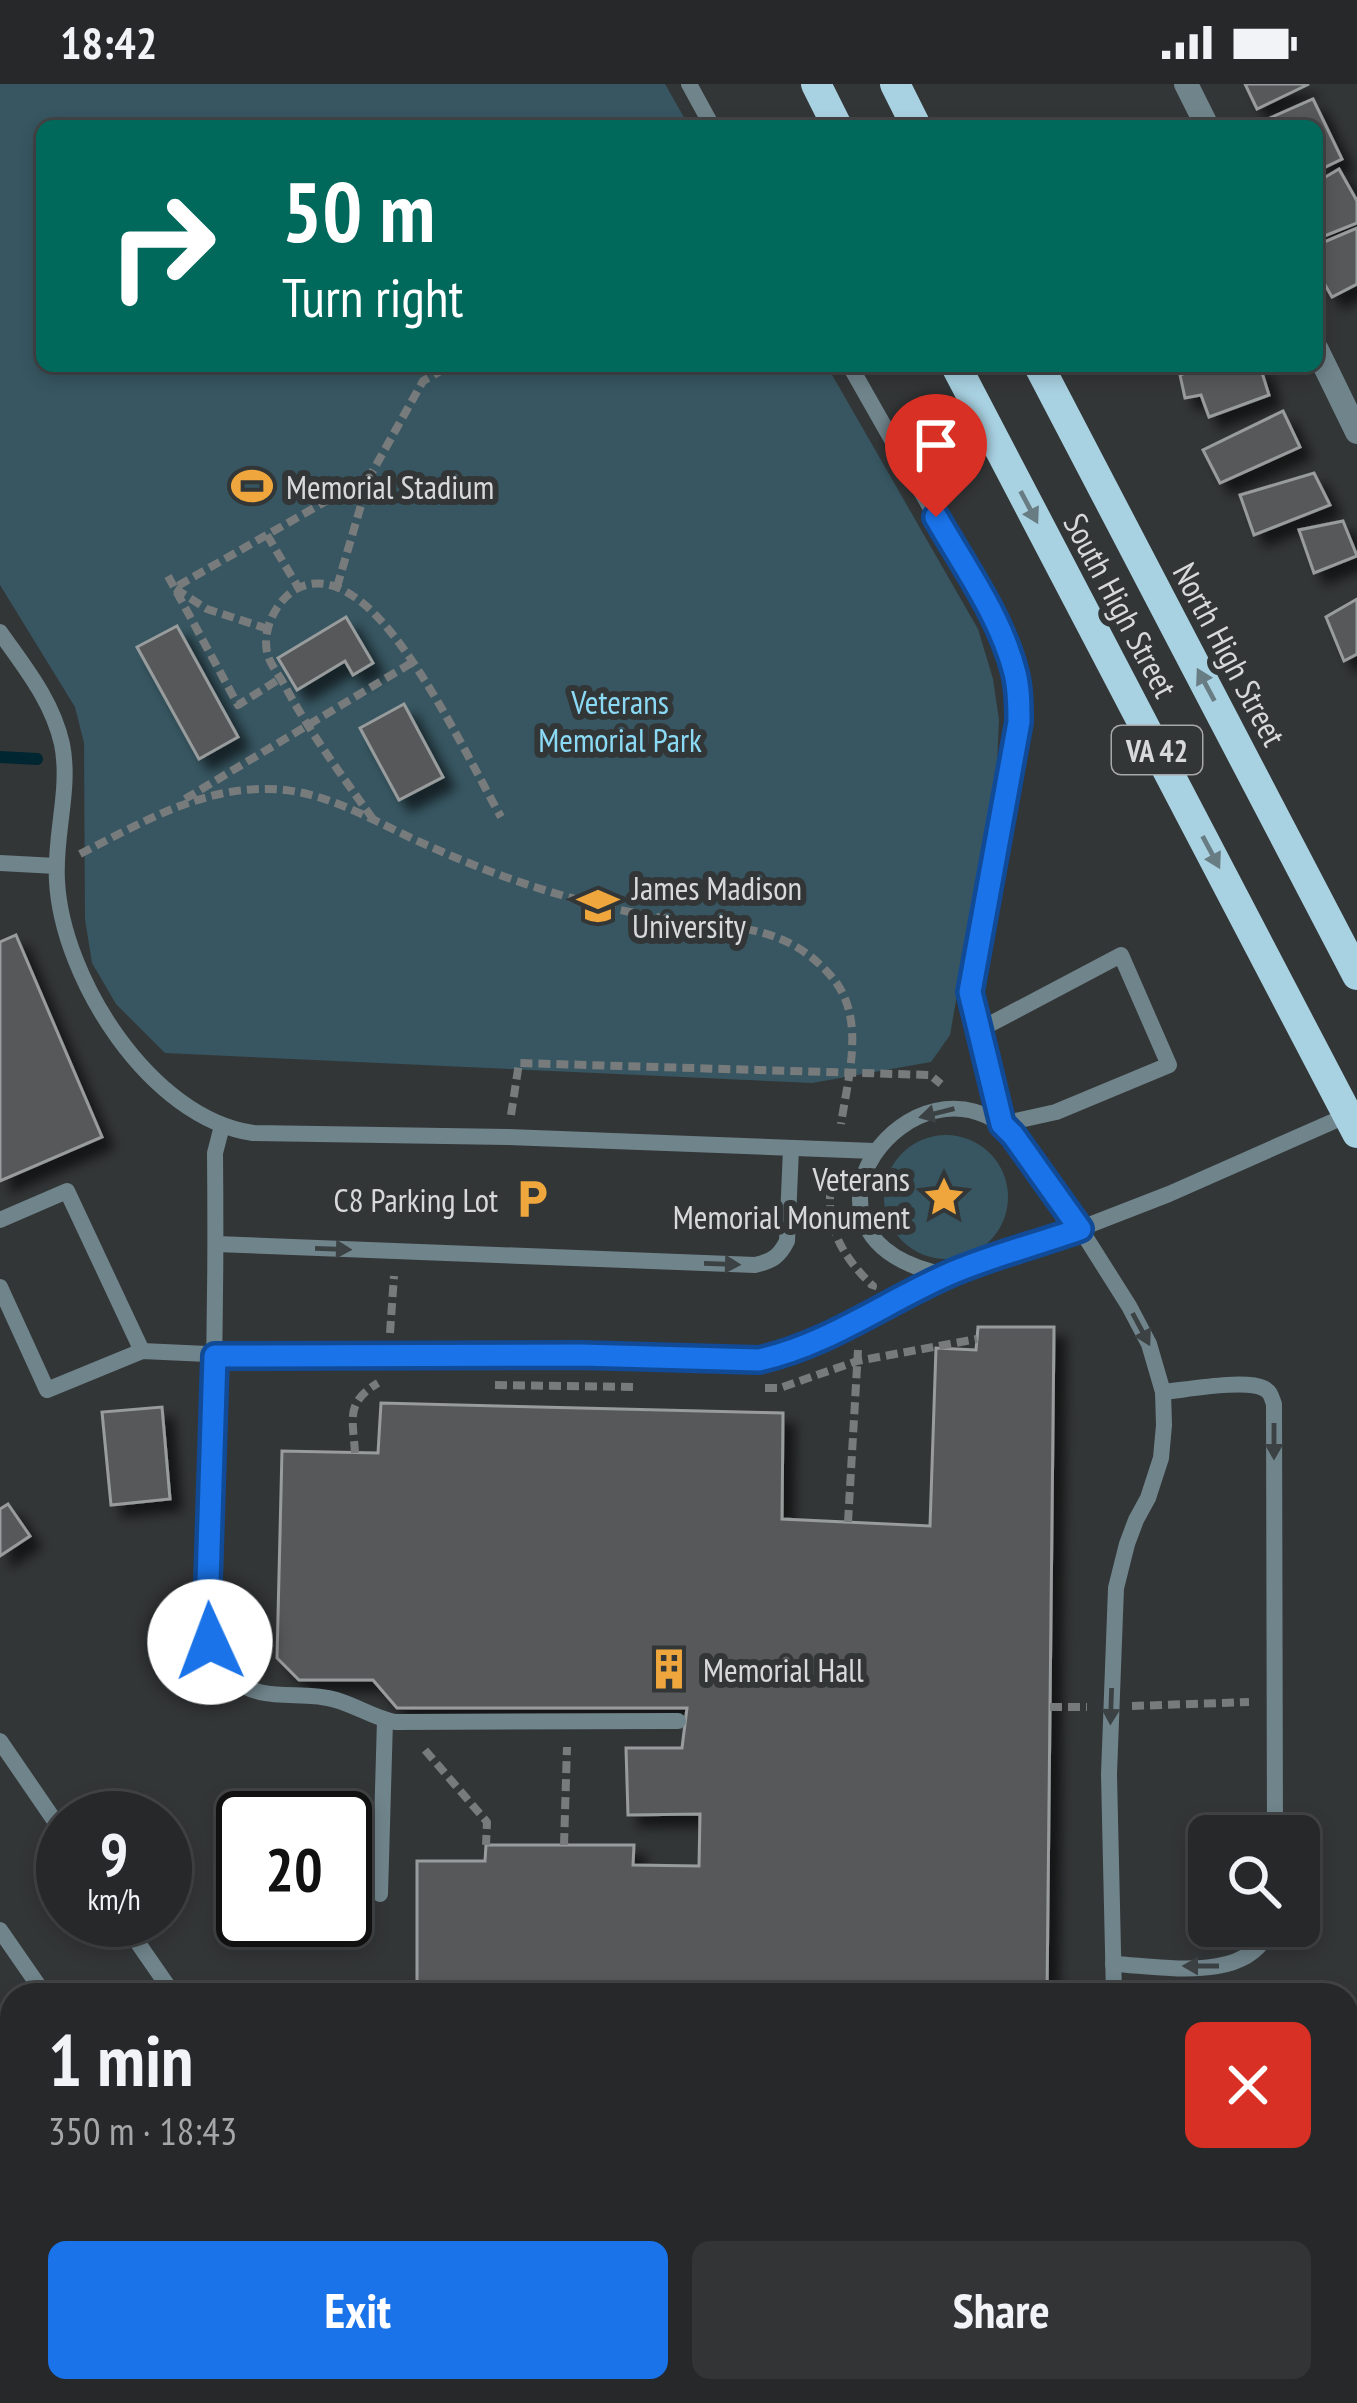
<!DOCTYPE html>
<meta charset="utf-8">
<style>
body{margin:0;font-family:"PT Sans Narrow",sans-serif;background:#323435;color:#f1f3f6;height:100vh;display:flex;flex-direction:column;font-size:45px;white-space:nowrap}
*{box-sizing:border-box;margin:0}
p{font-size:39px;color:#a4a6a8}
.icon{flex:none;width:66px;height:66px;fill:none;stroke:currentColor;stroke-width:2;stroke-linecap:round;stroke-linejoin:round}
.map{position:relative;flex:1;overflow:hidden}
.side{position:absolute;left:0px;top:1899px;width:1359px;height:420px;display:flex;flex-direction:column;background:#262829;border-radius:36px 36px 0 0;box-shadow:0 6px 18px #0003,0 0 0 3px #424446}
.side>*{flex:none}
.hud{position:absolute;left:36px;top:36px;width:1287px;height:252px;border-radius:18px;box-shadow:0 6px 18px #0003,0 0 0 3px #424446;background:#00695c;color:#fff;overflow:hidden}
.tools{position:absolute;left:1188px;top:1731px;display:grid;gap:24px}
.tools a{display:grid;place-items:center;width:132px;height:132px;border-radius:18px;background:#262829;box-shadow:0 6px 18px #0003,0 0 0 3px #424446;font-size:60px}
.speed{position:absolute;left:36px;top:1707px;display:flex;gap:24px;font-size:60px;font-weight:700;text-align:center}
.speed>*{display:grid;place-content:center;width:156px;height:156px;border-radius:50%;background:#262829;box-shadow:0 6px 18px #0003,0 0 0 3px #424446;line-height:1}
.speed small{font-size:30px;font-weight:400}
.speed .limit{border:6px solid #111;border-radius:18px;background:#fff;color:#111}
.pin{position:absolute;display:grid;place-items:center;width:102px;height:102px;color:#fff;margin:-123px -51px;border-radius:50% 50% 50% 0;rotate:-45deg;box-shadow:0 0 12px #0007}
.pin .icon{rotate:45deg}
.me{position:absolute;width:132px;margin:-66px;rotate:358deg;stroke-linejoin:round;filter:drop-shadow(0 0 9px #0008)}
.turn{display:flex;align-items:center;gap:42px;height:252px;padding:0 48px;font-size:54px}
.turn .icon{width:156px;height:156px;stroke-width:2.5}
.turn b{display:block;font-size:84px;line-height:102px}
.round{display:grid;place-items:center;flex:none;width:126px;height:126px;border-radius:18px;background:#323435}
.overview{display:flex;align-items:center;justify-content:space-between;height:204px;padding:0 48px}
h1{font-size:72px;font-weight:800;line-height:90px}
.action{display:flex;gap:24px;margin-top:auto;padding:24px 48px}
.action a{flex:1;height:138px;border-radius:18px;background:#1a73e8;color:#fff;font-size:48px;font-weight:800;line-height:138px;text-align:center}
.action a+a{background:#323435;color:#f1f3f6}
.status{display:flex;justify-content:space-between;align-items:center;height:84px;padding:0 60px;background:#262829;direction:ltr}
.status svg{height:33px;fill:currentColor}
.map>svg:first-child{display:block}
.green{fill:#375661}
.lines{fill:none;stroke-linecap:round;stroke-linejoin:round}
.stream{stroke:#002631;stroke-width:12}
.building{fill:#56595a;stroke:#989c9d;stroke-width:3;filter:url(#shadow)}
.path{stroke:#787b7c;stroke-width:8;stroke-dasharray:12 6;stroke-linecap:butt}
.lane{stroke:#70848b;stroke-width:16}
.street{stroke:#70848b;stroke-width:24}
.secondary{stroke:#8fafbc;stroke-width:24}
.primary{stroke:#a8d1e1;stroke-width:30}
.oneway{fill:#687c84}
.oneway2{fill:#3c4244}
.route-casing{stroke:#114b97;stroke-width:30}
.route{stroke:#1a73e8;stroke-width:21}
.labels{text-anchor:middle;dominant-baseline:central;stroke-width:12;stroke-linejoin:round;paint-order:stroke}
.shield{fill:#333637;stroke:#a6a8a9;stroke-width:3}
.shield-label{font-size:30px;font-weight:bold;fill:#d7d9da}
.poi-label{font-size:33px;fill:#d7d9da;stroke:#333637;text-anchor:start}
.street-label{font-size:33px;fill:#d7d9da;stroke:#333637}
.park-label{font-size:33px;fill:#8ad9f5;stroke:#333637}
</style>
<div class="status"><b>18:42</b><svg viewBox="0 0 49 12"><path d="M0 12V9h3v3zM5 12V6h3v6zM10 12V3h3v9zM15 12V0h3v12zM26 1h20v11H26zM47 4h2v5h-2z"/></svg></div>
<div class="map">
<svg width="1357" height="2319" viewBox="0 0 1357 2319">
<defs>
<filter id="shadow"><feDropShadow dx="11" dy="11" stdDeviation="6" flood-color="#0009"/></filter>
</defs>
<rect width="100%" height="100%" fill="#333637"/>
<g class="green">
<polygon points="0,0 665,0 689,42 42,42 42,282 827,282 978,545 993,595 999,636 997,681 950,951 931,978 812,999 165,969 116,920 92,879 85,835 84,659 75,623 0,501"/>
<circle cx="946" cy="1113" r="62"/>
</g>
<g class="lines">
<polyline class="stream" points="0,673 37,675"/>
</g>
<g class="building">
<polygon points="1245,0 1309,0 1257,25"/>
<polygon points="1313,15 1342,75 1317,87 1317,42 1254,41"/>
<polygon points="1339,85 1357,117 1357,139 1317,155 1317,98"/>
<polygon points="1357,144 1357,200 1332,213 1317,187 1317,161"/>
<polygon points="1203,282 1260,282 1269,311 1209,333 1201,311 1185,314 1180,291"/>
<polygon points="1283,327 1300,363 1220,399 1203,366"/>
<polygon points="1314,389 1330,421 1254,451 1240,411"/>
<polygon points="1343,437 1357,472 1314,489 1299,446"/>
<polygon points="1357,515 1357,570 1344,577 1326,533"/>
<polygon points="346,533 373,579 353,591 345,577 297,606 278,574"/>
<polygon points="177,542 238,653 199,675 137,563"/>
<polygon points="404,620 443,693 399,716 360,644"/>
<polygon points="16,851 102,1053 0,1097 0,858"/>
<polygon points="978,1243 1054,1243 1047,1911 417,1911 417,1777 485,1777 486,1761 634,1761 633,1781 699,1782 700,1730 628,1731 626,1664 682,1664 687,1624 397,1624 373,1596 299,1596 277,1574 282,1367 378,1369 381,1319 783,1329 782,1435 930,1442 936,1264 976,1266"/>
<polygon points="162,1323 170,1415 111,1421 102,1328"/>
<polygon points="8,1420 30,1452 0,1472 0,1425"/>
<polygon points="1351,2173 1357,2173 1357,2247 1352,2247"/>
</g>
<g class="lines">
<g class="path">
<polyline points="267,451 298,503"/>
<polyline points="168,492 238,621 281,594"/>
<polyline points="337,503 369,394"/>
<polyline points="268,545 207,525 174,504 370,392 423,297 449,282"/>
<polyline points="185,715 413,578"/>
<path d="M373 735C342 692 311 650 286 604 281 594 272 583 268 572 261 549 274 520 293 507 313 494 334 499 353 512 408 547 468 674 501 733"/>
<path d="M80 770C145 737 209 698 285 706 337 712 382 742 429 762 504 796 582 821 663 834 728 845 783 837 831 892 867 933 848 992 841 1040"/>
<polyline points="511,1031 519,979 930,991 941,1000"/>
<path d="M831 1103C825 1144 844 1174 873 1202L872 1205"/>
<polyline points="390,1249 394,1192"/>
<polyline points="495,1301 636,1303"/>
<polyline points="765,1304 780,1304 857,1277 977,1255"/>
<path d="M355 1369C353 1334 345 1319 378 1299"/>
<polyline points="848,1438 858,1266"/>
<polyline points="1132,1622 1249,1618"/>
<polyline points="1050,1623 1087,1623"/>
<polyline points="425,1666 487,1738 486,1761"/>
<polyline points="564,1761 567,1663"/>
</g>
<g class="lane">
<polyline points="689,0 712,42"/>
<polyline points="850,282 1000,546 1016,593 1019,638 970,908 1002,1040 1056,1028 1169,981 1121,871 979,946"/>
<path d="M0 548C25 584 52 616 62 660 71 706 54 750 57 797 62 894 150 1034 253 1049L508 1053 874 1067"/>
<polyline points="0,779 56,782"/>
<path d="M222 1042 215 1069C216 1170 215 1270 212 1371 210 1427 203 1489 208 1545 210 1563 218 1580 231 1593 262 1621 300 1605 336 1616 357 1622 374 1634 395 1638L678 1637"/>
<polyline points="0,1136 67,1107 142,1267"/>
<path d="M216 1160 755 1181C772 1177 779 1173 787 1157L791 1065"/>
<path d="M946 1191C762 1154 916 954 1013 1051L1069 1127 1129 1222 1149 1260 1163 1308 1164 1341 1161 1374 1148 1414 1136 1436 1127 1460 1116 1504 1109 1690 1114 1911"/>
<polyline points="0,1203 47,1306 142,1267 273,1273 376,1270 581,1271 759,1276 785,1270 888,1223 946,1191 1066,1150 1169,1110 1350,1030"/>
<path d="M1163 1308C1185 1306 1245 1295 1263 1304 1271 1308 1271 1312 1274 1320L1275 1752"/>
<polyline points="0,1657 63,1749"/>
<polyline points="380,1810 385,1636"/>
<polyline points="122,1836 174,1911"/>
<polyline points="0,1846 45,1911"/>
<path d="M1113 1880C1161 1882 1252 1901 1270 1842"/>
</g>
<g class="street">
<polyline points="1186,0 1207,42"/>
<polyline points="1317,266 1357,348"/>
<polyline points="104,2319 104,2307"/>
<polyline points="803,2319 803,2307"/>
</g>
<g class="secondary">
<polyline points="1347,1970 1357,1966"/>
<polyline points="0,2020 12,2038"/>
<polyline points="1347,2093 1357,2093"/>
</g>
<g class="primary">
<polyline points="816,0 837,42"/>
<polyline points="895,0 916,42"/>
<polyline points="956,282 1357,1049"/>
<polyline points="1039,282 1357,891"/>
</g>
</g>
<defs><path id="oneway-solid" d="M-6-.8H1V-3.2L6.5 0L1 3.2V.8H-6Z" transform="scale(3)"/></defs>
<g class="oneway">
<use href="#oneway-solid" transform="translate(1029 423) rotate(62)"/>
<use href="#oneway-solid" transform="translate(1206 601) rotate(-118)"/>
<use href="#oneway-solid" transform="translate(1211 768) rotate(62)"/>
</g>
<g class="oneway2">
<use href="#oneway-solid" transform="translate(937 1029) rotate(166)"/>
<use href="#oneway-solid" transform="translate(333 1165) rotate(2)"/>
<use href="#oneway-solid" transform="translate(722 1180) rotate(2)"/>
<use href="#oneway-solid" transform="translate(1141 1245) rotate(62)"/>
<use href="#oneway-solid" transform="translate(1274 1357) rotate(90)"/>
<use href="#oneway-solid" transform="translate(1111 1622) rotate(92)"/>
<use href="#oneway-solid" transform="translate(1201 1882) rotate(180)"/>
</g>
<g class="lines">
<g class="route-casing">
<path id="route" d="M210 1558 208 1498 215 1272 581 1271 759 1276C827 1261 884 1219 947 1191 989 1172 1036 1161 1080 1145L1013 1051 1002 1040 970 908 1019 638C1019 621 1019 605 1015 589 1001 533 964 482 936 433"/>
</g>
<use href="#route" class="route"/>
</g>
<defs>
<g id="stadium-bare" transform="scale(3.24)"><path d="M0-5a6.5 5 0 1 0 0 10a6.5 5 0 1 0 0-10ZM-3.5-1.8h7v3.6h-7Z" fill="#efa73d" stroke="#333637" stroke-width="2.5" paint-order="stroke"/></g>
<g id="university-bare" transform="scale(3.24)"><path d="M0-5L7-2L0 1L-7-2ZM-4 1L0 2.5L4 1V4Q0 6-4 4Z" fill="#efa73d" stroke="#333637" stroke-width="2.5" paint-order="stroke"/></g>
<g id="sight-bare" transform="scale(3.24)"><path d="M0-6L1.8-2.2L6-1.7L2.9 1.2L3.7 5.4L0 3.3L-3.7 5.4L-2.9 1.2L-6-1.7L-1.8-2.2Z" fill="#efa73d" stroke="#333637" stroke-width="2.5" paint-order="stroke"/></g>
<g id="parking-bare" transform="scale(3.24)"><path d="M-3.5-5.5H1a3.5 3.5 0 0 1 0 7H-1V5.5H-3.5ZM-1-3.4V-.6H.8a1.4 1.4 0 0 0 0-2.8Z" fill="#efa73d" stroke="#333637" stroke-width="2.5" paint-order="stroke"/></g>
<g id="building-bare" transform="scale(3.24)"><path d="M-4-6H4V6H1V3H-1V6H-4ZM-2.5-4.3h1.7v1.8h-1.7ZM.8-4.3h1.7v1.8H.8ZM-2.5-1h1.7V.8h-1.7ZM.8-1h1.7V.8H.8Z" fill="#efa73d" stroke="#333637" stroke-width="2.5" paint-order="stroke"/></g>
</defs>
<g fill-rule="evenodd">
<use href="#stadium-bare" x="252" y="402"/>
<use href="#university-bare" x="598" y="822"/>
<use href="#sight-bare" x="944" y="1113"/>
<use href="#parking-bare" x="532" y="1115"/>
<use href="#building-bare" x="669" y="1585"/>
</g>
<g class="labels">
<rect class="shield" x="1112" y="642" width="90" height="48" rx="9"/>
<g class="shield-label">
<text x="1157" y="666">VA 42</text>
</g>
<g class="poi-label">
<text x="286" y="402">Memorial Stadium</text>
<text x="632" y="803">James Madison<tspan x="632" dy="38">University</tspan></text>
<text x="910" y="1094" text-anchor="end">Veterans<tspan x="910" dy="38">Memorial Monument</tspan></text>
<text x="498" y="1115" text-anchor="end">C8 Parking Lot</text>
<text x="703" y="1585">Memorial Hall</text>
</g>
<g class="street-label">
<text transform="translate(1121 521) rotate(62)">South High Street</text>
<text transform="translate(1230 570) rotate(62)">North High Street</text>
</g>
<g class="park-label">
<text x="620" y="617">Veterans<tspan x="620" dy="38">Memorial Park</tspan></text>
</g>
</g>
</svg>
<div class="tools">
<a><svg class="icon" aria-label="search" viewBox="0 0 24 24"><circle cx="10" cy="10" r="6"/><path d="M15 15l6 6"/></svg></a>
</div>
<div class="speed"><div>9<small>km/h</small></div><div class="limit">20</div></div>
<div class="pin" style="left:936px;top:433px;background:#d93025"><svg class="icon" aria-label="arrive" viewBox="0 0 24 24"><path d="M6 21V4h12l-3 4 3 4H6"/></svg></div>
<svg class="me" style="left:210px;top:1558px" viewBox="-20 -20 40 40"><circle r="19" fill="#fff"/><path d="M0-13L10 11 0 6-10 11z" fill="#1a73e8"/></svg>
<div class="hud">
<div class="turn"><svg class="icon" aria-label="right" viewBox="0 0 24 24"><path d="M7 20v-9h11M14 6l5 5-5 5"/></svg><div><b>50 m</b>Turn right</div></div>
</div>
<section class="side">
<div class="overview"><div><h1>1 min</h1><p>350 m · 18:43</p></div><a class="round" style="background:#d93025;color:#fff"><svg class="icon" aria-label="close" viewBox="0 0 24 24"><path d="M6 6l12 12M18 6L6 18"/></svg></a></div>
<div class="action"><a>Exit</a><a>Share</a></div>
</section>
</div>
